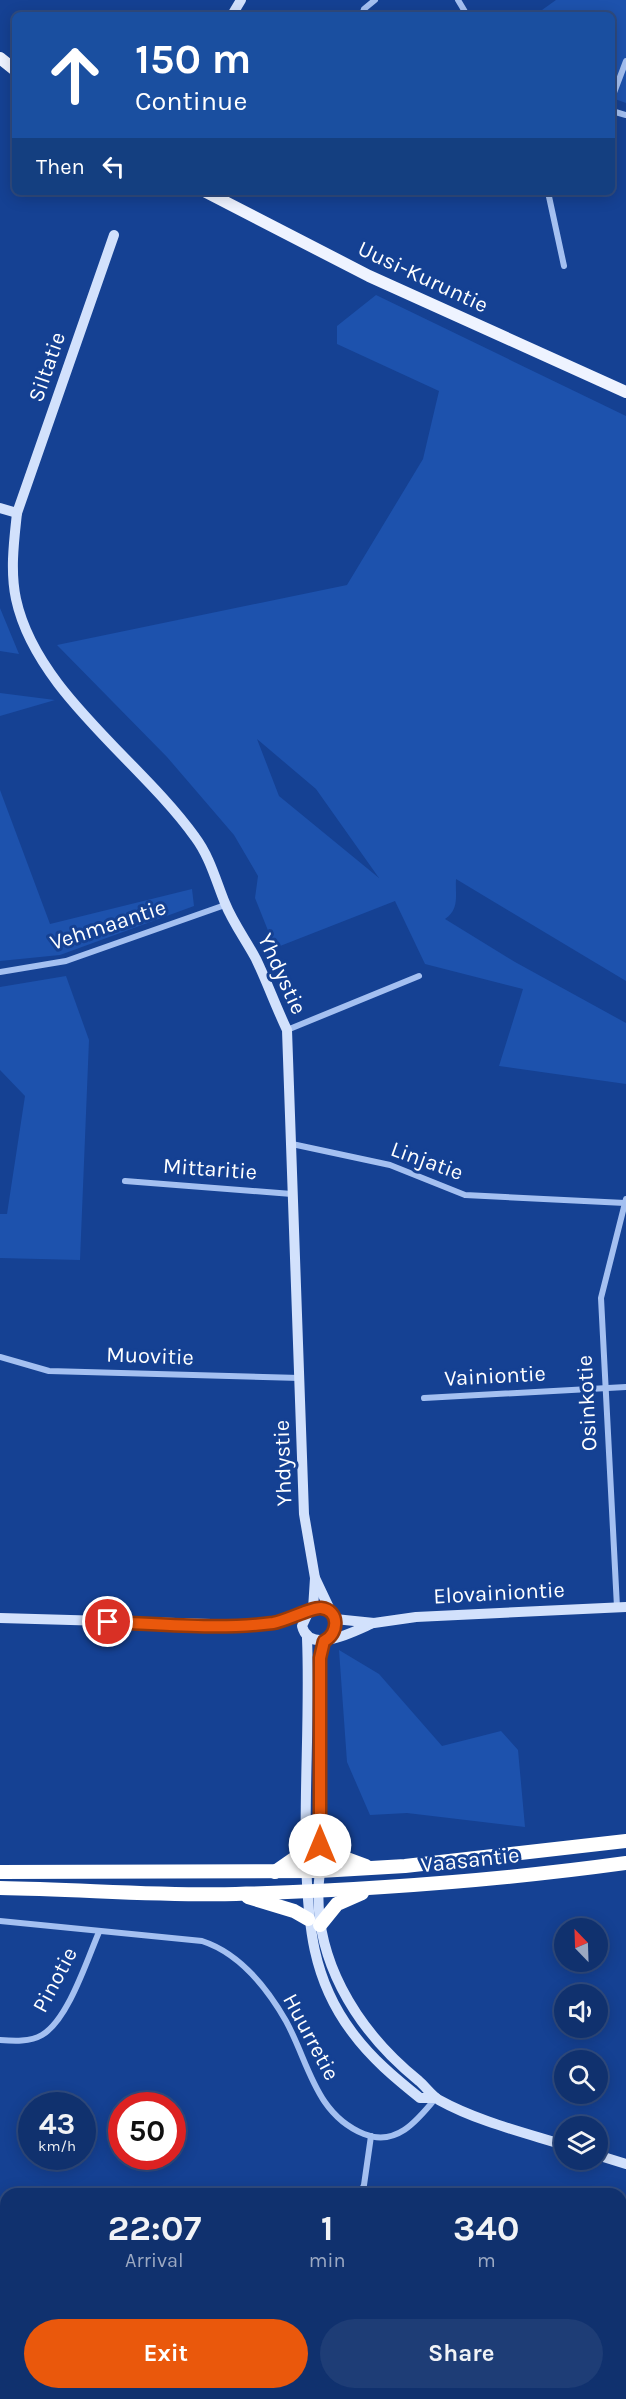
<!DOCTYPE html>
<style>
body{margin:0;font-family:Karla,sans-serif;background:#1e3d76;color:#f1f3f6;height:100vh;display:flex;flex-direction:column;font-size:22px;white-space:nowrap}
*{box-sizing:border-box;margin:0}
p{font-size:20px;color:#9ca9c2}
.icon{flex:none;width:33px;height:33px;fill:none;stroke:currentColor;stroke-width:2;stroke-linecap:round;stroke-linejoin:round}
.map{position:relative;flex:1;overflow:hidden}
.panel{position:absolute;left:0px;top:2188px;width:627px;height:212px;display:flex;flex-direction:column;background:#10316e;border-radius:18px 18px 0 0;box-shadow:0 3px 15px #0003,0 0 0 2px #304c81}
.panel>*{flex:none}
.guide{position:absolute;left:12px;top:12px;width:603px;height:183px;border-radius:9px;box-shadow:0 3px 15px #0003,0 0 0 2px #304c81;background:#1a4fa0;color:#fff;overflow:hidden}
.needle{width:39px;rotate:337deg}
.tools{position:absolute;left:554px;top:1918px;display:grid;gap:12px}
.tools a{display:grid;place-items:center;width:54px;height:54px;border-radius:50%;background:#10316e;box-shadow:0 3px 15px #0003,0 0 0 2px #304c81;font-size:30px}
.speed{position:absolute;left:18px;top:2092px;display:flex;gap:12px;font-size:30px;font-weight:700;text-align:center}
.speed>*{display:grid;place-content:center;width:78px;height:78px;border-radius:50%;background:#10316e;box-shadow:0 3px 15px #0003,0 0 0 2px #304c81;line-height:1}
.speed small{font-size:15px;font-weight:400}
.speed .limit{border:9px solid #d22;background:#fff;color:#111}
.pin{position:absolute;display:grid;place-items:center;width:51px;height:51px;color:#fff;margin:-26px;border:3px solid #fff;border-radius:50%;box-shadow:0 2px 6px #0007}
.me{position:absolute;width:66px;margin:-33px;rotate:0deg;stroke-linejoin:round;filter:drop-shadow(0 0 4px #0008)}
.turn{display:flex;align-items:center;gap:21px;height:126px;padding:0 24px;font-size:27px}
.turn .icon{width:78px;height:78px;stroke-width:2.5}
.turn b{display:block;font-size:42px;line-height:51px}
.then{display:flex;align-items:center;height:57px;padding:0 24px;background:#0003;gap:12px;font-size:22px}
.eta{display:flex;justify-content:space-evenly;align-items:center;height:102px;text-align:center}
.eta b{font-size:36px;font-weight:700;line-height:42px}
.button{display:flex;gap:12px;margin-top:auto;padding:12px 24px}
.button a{flex:1;height:69px;border-radius:36px;background:#ea580c;color:#fff;font-size:24px;font-weight:700;line-height:69px;text-align:center}
.button a+a{background:#1e3d76;color:#f1f3f6}
.map>svg:first-child{display:block}
.green{fill:#1d52ad;fill-rule:evenodd}
.lines{fill:none;stroke-linecap:round;stroke-linejoin:round}
.street{stroke:#a4c0f1;stroke-width:6}
.secondary{stroke:#d2e1fc;stroke-width:10}
.primary{stroke:#eef3ff;stroke-width:12}
.highway{stroke:#fff;stroke-width:14}
.route-casing{stroke:#983908;stroke-width:15}
.route{stroke:#ea580c;stroke-width:10}
.labels{text-anchor:middle;dominant-baseline:central;stroke-width:6;stroke-linejoin:round;paint-order:stroke}
.street-label{font-size:22px;fill:#fff;stroke:#154193}
</style>
<div class="map">
<svg width="626" height="2399" viewBox="0 0 626 2399">
<rect width="100%" height="100%" fill="#154193"/>
<g class="green">
<polygon points="556,0 626,0 626,103 612,98 612,15 535,15"/>
<path d="M376 295 626 416V981L456 879C455 895 460 909 445 919L515 962 626 1023V1084L499 1066 523 989 425 964 395 901 275 948 255 898 258 876 234 835 167 757 57 645 347 585 423 459 439 391 337 344V326ZM257 739 316 789 379 878 279 796Z"/>
<polygon points="0,607 0,608 19,654 0,651"/>
<polygon points="0,693 55,700 0,716"/>
<polygon points="0,790 50,924 192,889 194,906 60,955 0,961"/>
<polygon points="66,976 89,1040 80,1260 0,1258 0,1214 7,1214 25,1096 0,1070 0,987"/>
<polygon points="339,1650 379,1674 442,1746 501,1731 518,1750 525,1827 407,1813 370,1815 347,1762"/>
</g>
<g class="lines">
<g class="street">
<polyline points="458,0 467,15"/>
<polyline points="362,15 364,9 375,0"/>
<polyline points="612,98 626,61"/>
<polyline points="612,111 626,115"/>
<polyline points="548,192 564,266"/>
<polyline points="0,972 66,961 225,905"/>
<polyline points="287,1030 419,976"/>
<polyline points="292,1144 390,1165 465,1195 625,1203"/>
<polyline points="125,1181 292,1194"/>
<polyline points="0,1357 49,1371 300,1378"/>
<polyline points="424,1398 626,1387"/>
<polyline points="617,1607 601,1298 626,1199"/>
<path d="M0 1921 202 1941C239 1953 267 1988 286 2021 309 2063 315 2114 364 2134 396 2147 417 2121 435 2099"/>
<path d="M0 2040C14 2041 30 2042 42 2035 68 2020 87 1960 99 1932"/>
<polyline points="360,2194 364,2185 371,2136"/>
<polyline points="0,2303 6,2307"/>
<polyline points="129,2394 136,2399"/>
<polyline points="188,2399 193,2394"/>
</g>
<g class="secondary">
<polyline points="232,15 241,0"/>
<path d="M114 235 17 513C14 541 10 571 16 599 36 692 141 761 195 837 210 857 216 881 225 903 233 923 246 940 256 959 267 982 276 1007 287 1030L304 1514 315 1578 313 1609"/>
<polyline points="0,508 17,513"/>
<polyline points="315,1578 332,1614"/>
<polyline points="0,1618 246,1625 276,1623 307,1613"/>
<polyline points="335,1619 374,1623 416,1617 626,1607"/>
<path d="M307 1638C310 1712 304 1786 306 1860 308 1924 312 1979 352 2032 371 2058 395 2078 420 2098H436"/>
<path d="M330 1638 336 1628 332 1614 322 1608 309 1611 302 1626C309 1655 353 1632 371 1624"/>
<path d="M324 1641 320 1658V1871C309 1955 356 2030 419 2081 426 2087 431 2095 439 2100 477 2121 522 2132 564 2145"/>
<polyline points="597,2155 626,2164"/>
</g>
<g class="primary">
<polyline points="0,58 15,70"/>
<polyline points="206,192 369,276 626,392"/>
</g>
<g class="highway">
<polyline points="320,1845 339,1856 366,1866"/>
<polyline points="0,1872 320,1871 405,1866 626,1841"/>
<polyline points="275,1872 298,1856 304,1830"/>
<path d="M0 1888C79 1889 158 1896 236 1894 367 1890 496 1881 626 1863"/>
<polyline points="248,1897 294,1911 308,1919"/>
<polyline points="320,1925 337,1904 362,1893"/>
</g>
</g>
<g class="lines">
<g class="route-casing">
<path id="route" d="M108 1622C162 1624 219 1630 273 1623 286 1621 312 1607 321 1608 340 1610 339 1634 324 1641L320 1658V1845"/>
</g>
<use href="#route" class="route"/>
</g>
<g class="labels">
<g class="street-label">
<text transform="translate(423 277) rotate(25)">Uusi-Kuruntie</text>
<text transform="translate(47 367) rotate(-71)">Siltatie</text>
<text transform="translate(108 925) rotate(-18)">Vehmaantie</text>
<text transform="translate(282 974) rotate(65)">Yhdystie</text>
<text transform="translate(427 1161) rotate(20)">Linjatie</text>
<text transform="translate(210 1169) rotate(4)">Mittaritie</text>
<text transform="translate(150 1356) rotate(2)">Muovitie</text>
<text transform="translate(495 1376) rotate(-3)">Vainiontie</text>
<text transform="translate(587 1403) rotate(-93)">Osinkotie</text>
<text transform="translate(283 1463) rotate(-92)">Yhdystie</text>
<text transform="translate(499 1593) rotate(-3)">Elovainiontie</text>
<text transform="translate(470 1860) rotate(-6)">Vaasantie</text>
<text transform="translate(55 1980) rotate(-62)">Pinotie</text>
<text transform="translate(311 2037) rotate(62)">Huurretie</text>
</g>
</g>
</svg>
<div class="tools">
<a><svg class="needle" viewBox="-14 -14 28 28"><path d="M0-13l5 13h-10z" fill="#e53935"/><path d="M0 13l5-13h-10z" fill="#9ca9c2"/></svg></a>
<a><svg class="icon" aria-label="sound" viewBox="0 0 24 24"><path d="M4 9h4l5-4v14l-5-4H4zM17 9q2 3 0 6"/></svg></a>
<a><svg class="icon" aria-label="search" viewBox="0 0 24 24"><circle cx="10" cy="10" r="6"/><path d="M15 15l6 6"/></svg></a>
<a><svg class="icon" aria-label="layers" viewBox="0 0 24 24"><path d="M12 4l9 5-9 5-9-5zM3 14l9 5 9-5"/></svg></a>
</div>
<div class="speed"><div>43<small>km/h</small></div><div class="limit">50</div></div>
<div class="pin" style="left:108px;top:1622px;background:#d93025"><svg class="icon" aria-label="arrive" viewBox="0 0 24 24"><path d="M6 21V4h12l-3 4 3 4H6"/></svg></div>
<svg class="me" style="left:320px;top:1845px" viewBox="-20 -20 40 40"><circle r="19" fill="#fff"/><path d="M0-13L10 11 0 6-10 11z" fill="#ea580c"/></svg>
<div class="guide">
<div class="turn"><svg class="icon" aria-label="ahead" viewBox="0 0 24 24"><path d="M12 20V5M6 11l6-6 6 6"/></svg><div><b>150 m</b>Continue</div></div>
<div class="then">Then<svg class="icon" aria-label="left" viewBox="0 0 24 24"><path d="M17 20v-9H6M10 6l-5 5 5 5"/></svg></div>
</div>
<section class="panel">
<div class="eta">
<div><b>22:07</b><p>Arrival</p></div>
<div><b>1</b><p>min</p></div>
<div><b>340</b><p>m</p></div>
</div>
<div class="button"><a>Exit</a><a>Share</a></div>
</section>
</div>
